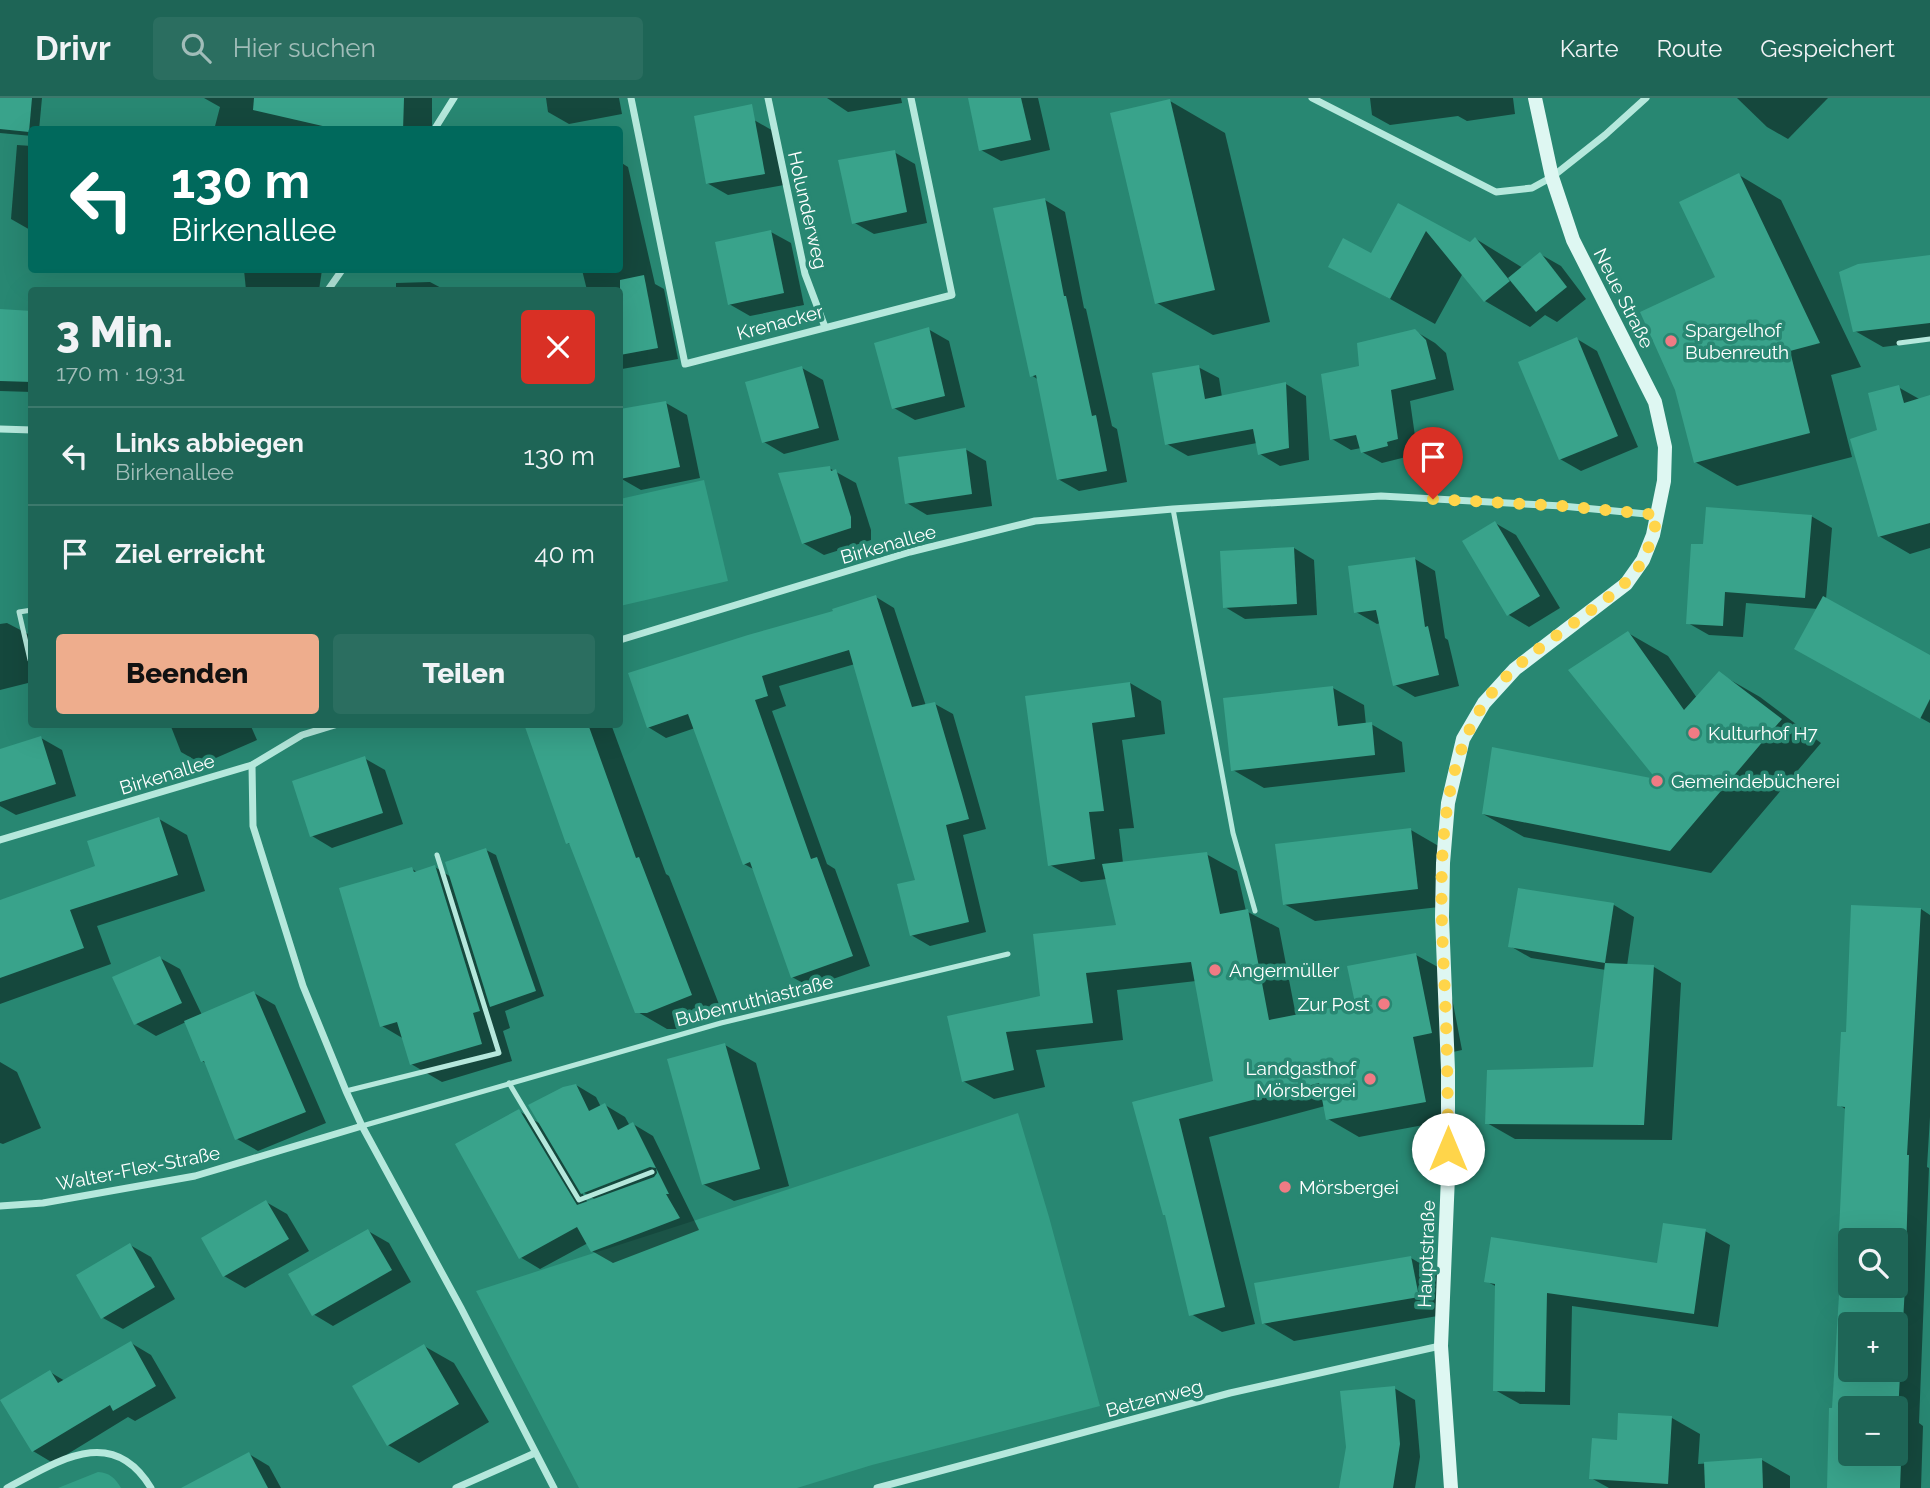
<!DOCTYPE html>
<html lang="de">
<meta charset="utf-8">
<style>
body{margin:0;font-family:Raleway,sans-serif;background:#2b6e60;color:#f1f3f6;height:100vh;display:flex;flex-direction:column;font-size:26px;white-space:nowrap}
*{box-sizing:border-box;margin:0}
p{font-size:23px;color:#a1bdb9}
.icon{flex:none;width:38px;height:38px;fill:none;stroke:currentColor;stroke-width:2;stroke-linecap:round;stroke-linejoin:round}
.map{position:relative;flex:1;overflow:hidden}
.panel{position:absolute;left:28px;top:189px;width:595px;height:441px;display:flex;flex-direction:column;background:#1e6556;border-radius:7px;box-shadow:0 7px 28px #0002}
.panel>*{flex:none}
.hud{position:absolute;left:28px;top:28px;width:595px;height:147px;border-radius:7px;box-shadow:0 7px 28px #0002;background:#00695c;color:#fff;overflow:hidden}
.buttons{position:absolute;left:1838px;top:1130px;display:grid;gap:14px}
.buttons a{display:grid;place-items:center;width:70px;height:70px;border-radius:7px;background:#1e6556;box-shadow:0 7px 28px #0002;font-size:35px}
.pin{position:absolute;display:grid;place-items:center;width:60px;height:60px;color:#fff;margin:-72px -30px;border-radius:50% 50% 50% 0;rotate:-45deg;box-shadow:0 0 7px #0007}
.pin .icon{rotate:45deg}
.me{position:absolute;width:77px;margin:-38px;rotate:0deg;stroke-linejoin:round;filter:drop-shadow(0 0 5px #0008)}
.turn{display:flex;align-items:center;gap:24px;height:147px;padding:0 28px;font-size:32px}
.turn .icon{width:91px;height:91px;stroke-width:2.5}
.turn b{display:block;font-size:49px;line-height:60px}
.round{display:grid;place-items:center;flex:none;width:74px;height:74px;border-radius:7px;background:#2b6e60}
.head{display:flex;align-items:center;justify-content:space-between;height:119px;padding:0 28px}
h1{font-size:42px;font-weight:800;line-height:52px}
.cta{display:flex;gap:14px;margin-top:auto;padding:14px 28px}
.cta a{flex:1;height:80px;border-radius:7px;background:#eead8d;color:#111;font-size:28px;font-weight:800;line-height:80px;text-align:center}
.cta a+a{background:#2b6e60;color:#f1f3f6}
ul{padding:0;list-style:none}
li{display:flex;align-items:center;gap:21px;height:98px;padding:0 28px;border-top:2px solid #3c796c}
li div{flex:1}
li b{display:block;font-size:26px}
li em{font-style:normal}
header{display:flex;align-items:center;gap:42px;box-sizing:border-box;height:98px;padding:0 35px;background:#1e6556;border-bottom:2px solid #3c796c}
header strong{font-size:33px}
nav{display:flex;gap:38px;margin-inline-start:auto;font-size:24px}
.search{width:490px;height:63px;background:#2b6e60;display:flex;align-items:center;gap:18px;box-sizing:border-box;padding:0 24px;border-radius:7px;color:#a1bdb9;font-size:26px}
.map>svg:first-child{display:block}
.green{fill:#339e85}
.shadow{fill:#0007;fill-rule:evenodd}
.building{fill:#39a38b;fill-rule:evenodd}
.lines{fill:none;stroke-linecap:round;stroke-linejoin:round}
.lane{stroke:#b5e8dc;stroke-width:5}
.street{stroke:#b5e8dc;stroke-width:7}
.secondary{stroke:#def7f2;stroke-width:14}
.route{stroke:#ffd54a;stroke-width:12;stroke-dasharray:0 21.6}
.poi-dot{fill:#f07b84;stroke:#288772;stroke-width:2.5}
.labels{text-anchor:middle;dominant-baseline:central;stroke-width:7;stroke-linejoin:round;paint-order:stroke}
.street-label{font-size:19px;fill:#fff;stroke:#288772}
.poi-label{font-size:19px;fill:#fff;stroke:#288772;text-anchor:start}
</style>
<header>
<strong>Drivr</strong>
<div class="search"><svg class="icon" aria-label="search" viewBox="0 0 24 24"><circle cx="10" cy="10" r="6"/><path d="M15 15l6 6"/></svg>Hier suchen</div>
<nav><a>Karte</a><a>Route</a><a>Gespeichert</a></nav>
</header>
<div class="map">
<svg width="1930" height="1390" viewBox="0 0 1930 1390">
<rect width="100%" height="100%" fill="#288772"/>
<g class="green">
<polygon points="704,382 728,483 620,508 620,401"/>
<polygon points="1018,1015 1049,1119 1100,1308 872,1367 797,1390 579,1390 476,1193 687,1125"/>
<path d="M98 1374C110 1375 115 1380 121 1390H58Z"/>
</g>
<g class="shadow">
<polygon points="0,0 42,0 39,32 32,32 32,38 0,35"/>
<polygon points="204,0 432,0 432,32 214,32 220,9"/>
<polygon points="546,0 619,0 622,16 569,26 548,14"/>
<polygon points="827,0 901,0 902,5 848,14"/>
<polygon points="970,0 1038,0 1050,52 1001,63 981,52"/>
<polygon points="1370,0 1513,0 1515,16 1467,23 1458,18 1390,27 1372,17"/>
<polygon points="1737,0 1828,0 1788,41 1767,29"/>
<polygon points="1170,3 1225,35 1270,224 1213,237 1157,205"/>
<polygon points="754,22 775,34 784,87 728,97 707,85"/>
<polygon points="17,47 32,48 32,133 11,121"/>
<polygon points="894,54 915,66 927,125 874,136 853,124"/>
<polygon points="620,64 628,69 655,186 664,191 678,261 622,271 620,270 620,192 587,192 582,172 620,172"/>
<polygon points="1739,77 1781,102 1861,269 1831,277 1852,359 1737,388 1695,364 1717,180"/>
<polygon points="1045,102 1065,114 1084,210 1086,211 1112,328 1117,331 1127,384 1079,393 1058,381 1039,282 1031,277"/>
<polygon points="1398,108 1470,146 1476,141 1523,170 1540,156 1561,168 1586,201 1557,224 1545,217 1530,229 1485,203 1463,175 1435,226 1331,168 1372,158"/>
<polygon points="771,134 791,145 804,207 750,218 729,206"/>
<polygon points="1930,159 1930,243 1883,249 1855,233"/>
<polygon points="244,172 322,172 319,192 246,192"/>
<polygon points="430,184 445,192 396,192 396,185"/>
<polygon points="0,213 32,214 32,294 0,293"/>
<polygon points="928,231 949,243 965,309 915,322 894,310"/>
<polygon points="1415,233 1435,245 1446,255 1454,292 1410,303 1417,352 1405,354 1406,359 1382,365 1362,354 1361,350 1351,352 1332,341"/>
<polygon points="1577,241 1597,253 1638,349 1581,373 1560,361"/>
<polygon points="1198,269 1219,280 1222,299 1286,286 1306,298 1309,362 1280,368 1260,356 1257,345 1188,358 1167,346"/>
<polygon points="802,270 823,282 839,342 784,356 764,344"/>
<polygon points="1898,289 1921,302 1930,299 1930,450 1910,456 1879,438 1879,333"/>
<polygon points="666,305 687,317 700,380 641,392 620,380 620,313"/>
<polygon points="965,351 986,363 992,408 927,417 907,405"/>
<polygon points="829,370 856,385 871,432 871,442 824,457 803,445"/>
<polygon points="1811,418 1832,430 1826,501 1930,559 1930,625 1827,568 1818,511 1746,505 1743,539 1709,537 1688,525 1705,448"/>
<polygon points="1495,425 1516,437 1560,510 1529,529 1509,517 1464,444"/>
<polygon points="1294,450 1314,462 1317,517 1245,521 1225,509"/>
<polygon points="1415,461 1435,473 1445,540 1448,542 1459,588 1415,599 1395,587 1380,525 1377,526 1356,514"/>
<polygon points="876,499 894,510 926,608 935,606 953,616 986,731 963,737 986,834 930,848 911,837 917,783 855,566 779,588 786,608 772,613 827,766 835,771 870,868 810,889 792,879 755,772 744,766 695,630 666,640 648,629 835,514"/>
<polygon points="7,525 32,538 32,584 0,592 0,526"/>
<polygon points="1628,535 1668,558 1697,600 1720,576 1760,599 1821,645 1711,775 1524,739 1483,716 1660,684"/>
<polygon points="1130,585 1161,603 1165,636 1122,642 1134,730 1119,731 1123,765 1206,756 1237,773 1246,813 1279,830 1296,918 1357,907 1416,857 1447,874 1462,952 1444,956 1456,1021 1359,1039 1328,1021 1325,1008 1209,1039 1255,1226 1222,1234 1191,1216 1167,1117 1135,1006 1215,984 1196,883 1117,892 1123,942 1036,952 1045,989 994,1001 963,983 949,920 1042,899 1118,829 1107,781 1081,784 1050,767 1027,600"/>
<polygon points="1333,590 1364,607 1366,627 1371,626 1402,644 1405,674 1264,690 1233,672"/>
<polygon points="170,626 250,626 257,642 202,666 181,654"/>
<polygon points="525,626 611,626 666,776 669,778 722,914 678,931 667,931 636,913 572,747 568,745"/>
<polygon points="41,640 62,652 76,698 16,717 0,708 0,652"/>
<polygon points="364,660 385,672 403,726 332,750 312,738"/>
<polygon points="159,721 187,737 205,793 97,828 111,866 0,906 0,804 98,769"/>
<polygon points="1411,732 1442,750 1448,808 1315,823 1284,806"/>
<polygon points="486,752 496,757 544,898 505,913 510,930 503,933 512,963 442,984 411,966 404,941 382,928 412,771 419,775 435,769 451,779"/>
<polygon points="1614,807 1634,819 1627,868 1654,869 1681,885 1672,1042 1515,1041 1487,1025 1595,971 1606,872 1531,860 1510,848"/>
<path d="M1853 809 1921 811 1930 817V1019L1927 1069 1929 1070 1919 1325 1923 1328 1921 1390H1830L1844 1134 1841 1132 1847 1012 1839 1007 1848 936ZM1850 1143H1895V1188H1850ZM1850 1227H1895V1272H1850ZM1850 1311H1895V1356H1850Z"/>
<polygon points="160,860 180,871 202,917 254,895 275,907 326,1025 258,1053 237,1041 207,966 202,963 186,924 156,938 136,926"/>
<polygon points="725,947 756,965 789,1088 734,1103 703,1086"/>
<polygon points="0,964 17,974 41,1030 3,1046 0,1045"/>
<path d="M576 987 596 999 601 1009 605 1007 625 1019 630 1028 633 1026 653 1038 699 1132 613 1165 592 1153 588 1145 540 1171 520 1159 519 1013 542 1027ZM581 1093 596 1102 588 1105Z"/>
<polygon points="266,1104 287,1116 309,1153 245,1190 224,1178"/>
<polygon points="368,1133 389,1145 411,1184 333,1228 313,1216"/>
<polygon points="1705,1133 1730,1147 1718,1229 1572,1208 1570,1307 1520,1306 1495,1292 1497,1189 1486,1183 1659,1167"/>
<polygon points="130,1147 151,1159 175,1201 123,1231 103,1220"/>
<polygon points="1411,1160 1442,1178 1449,1216 1294,1243 1263,1225"/>
<polygon points="131,1245 151,1257 176,1300 135,1323 128,1319 53,1365 33,1353 50,1274 65,1283"/>
<polygon points="424,1248 454,1265 489,1324 419,1365 388,1347"/>
<polygon points="1394,1290 1415,1302 1420,1359 1415,1390 1341,1390 1348,1349"/>
<polygon points="1672,1320 1700,1336 1698,1366 1762,1362 1790,1378 1790,1390 1609,1390 1591,1380 1618,1344"/>
<polygon points="249,1356 269,1368 281,1390 206,1390"/>
</g>
<g class="building">
<polygon points="0,0 32,0 29,34 0,31"/>
<polygon points="254,0 404,0 403,32 340,32 253,12"/>
<polygon points="968,0 1021,0 1031,42 979,53"/>
<polygon points="1170,1 1215,192 1155,206 1110,15"/>
<polygon points="752,6 765,76 706,86 694,18"/>
<polygon points="895,52 907,114 852,126 838,62"/>
<polygon points="1739,75 1820,245 1790,253 1810,335 1694,365 1675,292 1640,214 1715,179 1679,104"/>
<polygon points="1045,100 1064,198 1066,198 1092,318 1096,317 1107,373 1057,382 1036,277 1030,279 993,110"/>
<polygon points="1398,105 1470,144 1475,139 1510,183 1484,204 1426,133 1390,201 1328,169 1343,140 1371,155"/>
<polygon points="771,132 784,195 728,207 715,144"/>
<polygon points="1540,154 1567,189 1536,214 1508,180"/>
<polygon points="1930,157 1930,225 1853,234 1839,174 1858,166"/>
<polygon points="644,177 658,250 620,257 620,182"/>
<polygon points="0,211 32,213 32,284 0,283"/>
<polygon points="929,229 945,298 892,311 874,245"/>
<polygon points="1415,231 1426,242 1436,281 1391,292 1398,341 1387,344 1388,348 1361,355 1356,337 1330,342 1321,276 1359,268 1357,245"/>
<polygon points="1577,239 1618,338 1559,362 1518,264"/>
<polygon points="1199,267 1205,301 1286,284 1289,350 1258,357 1253,331 1165,347 1152,275"/>
<polygon points="802,268 819,330 762,345 745,284"/>
<polygon points="1899,287 1904,305 1930,297 1930,425 1878,439 1850,341 1877,332 1868,295"/>
<polygon points="666,303 680,369 620,381 620,311"/>
<polygon points="966,350 972,396 905,406 898,359"/>
<polygon points="830,368 831,373 836,371 851,419 851,430 802,446 778,375"/>
<polygon points="1706,409 1812,417 1805,500 1725,494 1723,528 1686,526 1691,446 1703,446"/>
<polygon points="1495,423 1540,498 1507,518 1462,443"/>
<polygon points="1294,449 1297,506 1223,510 1220,453"/>
<polygon points="1415,459 1425,529 1428,528 1439,577 1393,588 1376,512 1354,515 1348,468"/>
<polygon points="876,497 912,609 935,604 962,696 969,721 946,727 969,824 910,838 897,786 915,782 849,552 762,578 768,598 755,602 811,761 817,759 853,858 791,880 750,764 743,767 688,616 647,630 628,575 748,537 833,513 832,511"/>
<polygon points="1823,498 1930,557 1930,601 1920,621 1794,551"/>
<polygon points="1628,533 1684,612 1719,573 1782,621 1670,753 1482,716 1492,649 1656,681 1568,572"/>
<polygon points="1130,584 1135,619 1092,625 1104,713 1089,714 1095,761 1048,768 1025,598"/>
<polygon points="1333,588 1338,628 1372,624 1375,657 1231,673 1223,600"/>
<polygon points="524,626 588,626 636,760 639,759 692,897 647,915 635,915 569,745 566,746"/>
<polygon points="41,638 56,686 0,704 0,651"/>
<polygon points="365,658 383,715 310,739 292,683"/>
<polygon points="159,719 178,777 70,812 84,850 0,880 0,802 95,768 87,743"/>
<polygon points="1411,730 1418,791 1283,807 1275,746"/>
<polygon points="486,750 536,893 490,909 445,764"/>
<polygon points="1207,754 1220,816 1248,811 1269,922 1355,905 1347,868 1416,855 1432,935 1413,939 1426,1004 1326,1022 1319,985 1179,1021 1225,1209 1189,1218 1165,1117 1163,1117 1132,1004 1213,983 1191,864 1086,875 1093,925 1006,934 1014,972 962,984 947,918 1040,898 1033,836 1116,827 1102,766"/>
<polygon points="435,767 480,913 473,915 482,946 410,967 397,924 380,929 339,790 412,769 414,774"/>
<polygon points="1518,790 1614,805 1605,865 1508,849"/>
<path d="M1851 807 1921 810 1907 1057H1909L1905 1188 1898 1314H1903L1900 1390H1827L1829 1310H1832L1843 1133H1839L1845 1009 1837 1008 1841 934H1846ZM1850 1143H1895V1188H1850ZM1850 1227H1895V1272H1850ZM1850 1311H1895V1356H1850Z"/>
<polygon points="160,858 182,905 134,927 112,879"/>
<polygon points="1605,865 1654,867 1644,1027 1485,1026 1487,972 1593,969"/>
<polygon points="254,893 306,1014 235,1042 204,963 201,964 184,923"/>
<polygon points="725,945 760,1071 702,1087 667,961"/>
<polygon points="576,986 589,1013 605,1005 618,1032 633,1024 669,1096 666,1096 680,1120 591,1154 577,1129 519,1161 455,1046 519,1011 577,1107 654,1079 657,1075 656,1070 650,1069 581,1096 528,1007 563,989"/>
<polygon points="266,1102 289,1141 223,1179 201,1140"/>
<polygon points="1663,1125 1706,1131 1694,1216 1547,1195 1545,1294 1493,1293 1495,1186 1484,1184 1491,1139 1657,1165"/>
<polygon points="368,1131 392,1172 312,1218 288,1176"/>
<polygon points="130,1145 155,1189 101,1221 76,1177"/>
<polygon points="1411,1158 1419,1199 1262,1226 1254,1185"/>
<polygon points="131,1243 156,1288 113,1313 110,1307 32,1354 0,1302 50,1272 58,1285"/>
<polygon points="424,1246 459,1306 387,1348 352,1288"/>
<polygon points="1395,1288 1400,1346 1393,1390 1339,1390 1346,1349 1340,1293"/>
<polygon points="1618,1315 1672,1318 1668,1386 1589,1381 1592,1340 1617,1342"/>
<polygon points="249,1354 268,1390 181,1390"/>
<polygon points="1762,1360 1763,1390 1705,1390 1704,1364"/>
</g>
<g class="lines">
<g class="lane">
<polyline points="1899,245 1930,241"/>
<polyline points="1173,411 1233,735 1255,813"/>
<polyline points="30,562 19,514 32,512"/>
<polyline points="509,985 579,1102 652,1074"/>
<polyline points="346,993 499,955 437,757"/>
<polyline points="362,1028 721,925 1008,856"/>
</g>
<g class="street">
<polyline points="631,0 685,266 952,197 911,0"/>
<polyline points="768,0 805,176 825,229"/>
<polyline points="1312,0 1496,94 1532,90 1552,79 1605,37 1646,0"/>
<polyline points="434,32 454,0"/>
<polyline points="328,192 342,172"/>
<polyline points="0,331 32,332"/>
<polyline points="620,542 910,454 1035,423 1173,411 1381,398 1562,408 1657,417"/>
<polyline points="252,667 253,728 303,888 346,993 362,1028 461,1210 554,1390"/>
<polyline points="0,742 252,667 302,637 338,626"/>
<polyline points="0,1108 43,1105 195,1078 362,1028"/>
<path d="M7 1390C57 1364 112 1325 151 1390"/>
<polyline points="456,1390 535,1355"/>
<polyline points="877,1390 1230,1295 1440,1248"/>
</g>
<polyline class="secondary" points="1451,1390 1441,1248 1448,1078 1448,972 1442,819 1443,765 1448,705 1463,641 1484,605 1515,571 1626,486 1643,462 1653,437 1664,383 1665,349 1655,304 1573,142 1552,79 1535,0"/>
</g>
<g class="lines">
<path class="route" d="M1433 401 1562 408 1658 417C1654 432 1650 448 1643 462 1631 483 1613 496 1594 510 1556 539 1509 567 1483 607 1431 688 1441 805 1445 897 1447 949 1448 1000 1448 1051"/>
</g>
<g class="poi-dot">
<circle cx="1671" cy="243" r="7"/>
<circle cx="1694" cy="635" r="7"/>
<circle cx="1657" cy="683" r="7"/>
<circle cx="1215" cy="872" r="7"/>
<circle cx="1384" cy="906" r="7"/>
<circle cx="1370" cy="981" r="7"/>
<circle cx="1285" cy="1089" r="7"/>
</g>
<g class="labels">
<g class="street-label">
<text transform="translate(808 112) rotate(77)">Holunderweg</text>
<text transform="translate(1624 200) rotate(63)">Neue Straße</text>
<text transform="translate(780 224) rotate(-15)">Krenacker</text>
<text transform="translate(888 446) rotate(-16)">Birkenallee</text>
<text transform="translate(167 676) rotate(-17)">Birkenallee</text>
<text transform="translate(754 902) rotate(-14)">Bubenruthiastraße</text>
<text transform="translate(138 1070) rotate(-11)">Walter-Flex-Straße</text>
<text transform="translate(1426 1156) rotate(-88)">Hauptstraße</text>
<text transform="translate(1154 1300) rotate(-15)">Betzenweg</text>
</g>
<g class="poi-label">
<text x="1685" y="232">Spargelhof<tspan x="1685" dy="22">Bubenreuth</tspan></text>
<text x="1708" y="635">Kulturhof H7</text>
<text x="1671" y="683">Gemeindebücherei</text>
<text x="1229" y="872">Angermüller</text>
<text x="1370" y="906" text-anchor="end">Zur Post</text>
<text x="1356" y="970" text-anchor="end">Landgasthof<tspan x="1356" dy="22">Mörsbergei</tspan></text>
<text x="1299" y="1089">Mörsbergei</text>
</g>
</g>
</svg>
<div class="buttons">
<a><svg class="icon" aria-label="search" viewBox="0 0 24 24"><circle cx="10" cy="10" r="6"/><path d="M15 15l6 6"/></svg></a>
<a>+</a>
<a>−</a>
</div>
<div class="pin" style="left:1433px;top:401px;background:#d93025"><svg class="icon" aria-label="arrive" viewBox="0 0 24 24"><path d="M6 21V4h12l-3 4 3 4H6"/></svg></div>
<svg class="me" style="left:1448px;top:1051px" viewBox="-20 -20 40 40"><circle r="19" fill="#fff"/><path d="M0-13L10 11 0 6-10 11z" fill="#ffd54a"/></svg>
<div class="hud">
<div class="turn"><svg class="icon" aria-label="left" viewBox="0 0 24 24"><path d="M17 20v-9H6M10 6l-5 5 5 5"/></svg><div><b>130 m</b>Birkenallee</div></div>
</div>
<section class="panel">
<div class="head"><div><h1>3 Min.</h1><p>170 m · 19:31</p></div><a class="round" style="background:#d93025;color:#fff"><svg class="icon" aria-label="close" viewBox="0 0 24 24"><path d="M6 6l12 12M18 6L6 18"/></svg></a></div>
<ul>
<li><svg class="icon" aria-label="left" viewBox="0 0 24 24"><path d="M17 20v-9H6M10 6l-5 5 5 5"/></svg><div><b>Links abbiegen</b><p>Birkenallee</p></div><em>130 m</em></li>
<li><svg class="icon" aria-label="arrive" viewBox="0 0 24 24"><path d="M6 21V4h12l-3 4 3 4H6"/></svg><div><b>Ziel erreicht</b></div><em>40 m</em></li>
</ul>
<div class="cta"><a>Beenden</a><a>Teilen</a></div>
</section>
</div>
